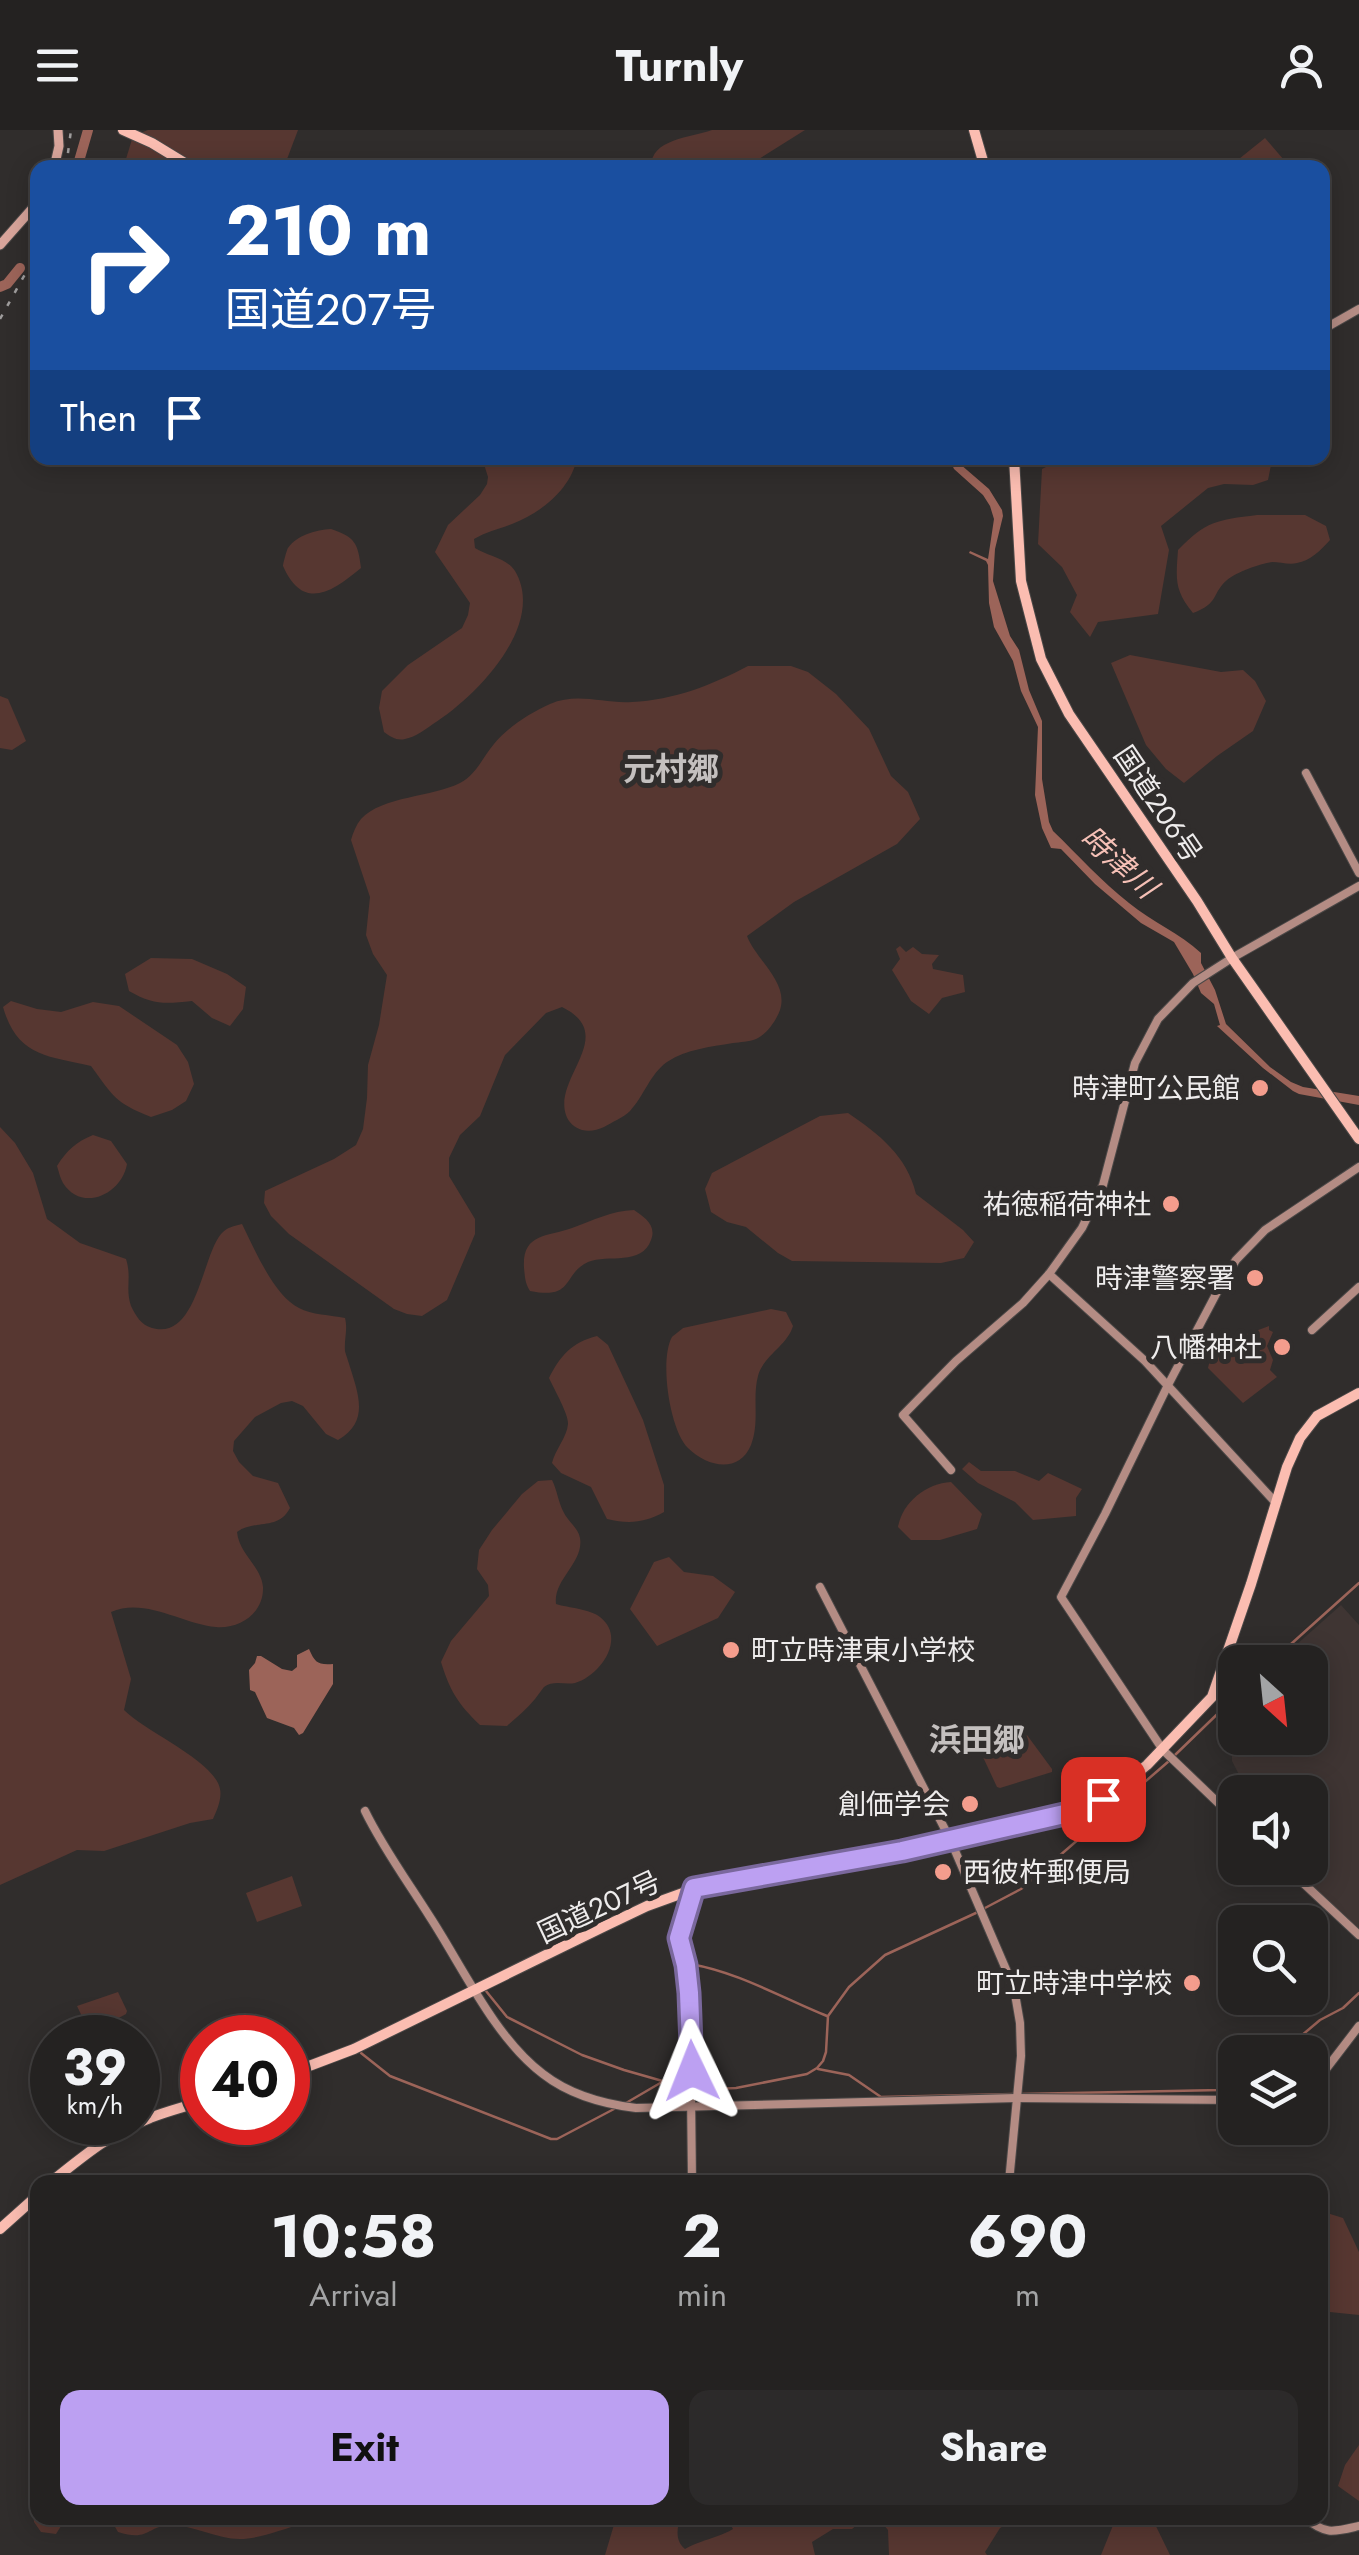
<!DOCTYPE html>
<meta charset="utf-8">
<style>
body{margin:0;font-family:Jost,"Noto Sans JP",sans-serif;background:#2c2a2a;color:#f1f3f6;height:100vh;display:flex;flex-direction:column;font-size:38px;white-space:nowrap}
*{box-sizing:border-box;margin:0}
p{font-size:32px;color:#a3a4a5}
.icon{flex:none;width:55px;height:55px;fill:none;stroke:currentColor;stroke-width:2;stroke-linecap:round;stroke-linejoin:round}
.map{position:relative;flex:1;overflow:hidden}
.drawer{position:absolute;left:30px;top:2045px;width:1298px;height:350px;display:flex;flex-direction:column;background:#242221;border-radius:20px;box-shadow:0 5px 25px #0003,0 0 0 2px #413f3f}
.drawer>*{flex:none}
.guide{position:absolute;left:30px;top:30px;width:1300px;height:305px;border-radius:20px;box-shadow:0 5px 25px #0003,0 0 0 2px #413f3f;background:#1a4fa0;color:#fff;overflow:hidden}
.needle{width:65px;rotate:153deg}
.controls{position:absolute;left:1218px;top:1515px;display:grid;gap:20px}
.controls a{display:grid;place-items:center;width:110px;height:110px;border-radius:20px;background:#242221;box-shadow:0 5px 25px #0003,0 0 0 2px #413f3f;font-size:50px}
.speed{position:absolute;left:30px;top:1885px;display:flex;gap:20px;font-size:50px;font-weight:700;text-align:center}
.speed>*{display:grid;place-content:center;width:130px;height:130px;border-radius:50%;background:#242221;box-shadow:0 5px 25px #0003,0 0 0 2px #413f3f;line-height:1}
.speed small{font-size:25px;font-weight:400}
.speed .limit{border:15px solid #d22;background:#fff;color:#111}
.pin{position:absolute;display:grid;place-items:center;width:85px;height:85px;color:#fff;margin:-42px;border-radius:20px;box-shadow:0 5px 15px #0006}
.me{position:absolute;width:110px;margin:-55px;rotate:358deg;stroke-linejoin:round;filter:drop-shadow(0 0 8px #0008)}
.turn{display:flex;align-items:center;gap:35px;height:210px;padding:0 30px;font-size:45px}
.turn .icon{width:130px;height:130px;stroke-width:2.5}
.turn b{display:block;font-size:70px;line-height:85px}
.then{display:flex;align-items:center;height:95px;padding:0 30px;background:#0003;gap:20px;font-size:38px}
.eta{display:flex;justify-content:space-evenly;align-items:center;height:170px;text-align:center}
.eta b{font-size:60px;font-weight:700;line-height:70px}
.cta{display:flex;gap:20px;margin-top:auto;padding:20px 30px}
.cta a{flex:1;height:115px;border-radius:20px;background:#bca0f2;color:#111;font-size:40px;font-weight:700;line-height:115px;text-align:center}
.cta a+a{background:#2c2a2a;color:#f1f3f6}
header{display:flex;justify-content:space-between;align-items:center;height:130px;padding:0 30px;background:#242221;font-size:45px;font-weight:700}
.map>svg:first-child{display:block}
.built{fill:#3f3533}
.green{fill:#573731}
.water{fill:#9c6459}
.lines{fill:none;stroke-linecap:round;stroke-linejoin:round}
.stream{stroke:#9c6459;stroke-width:2.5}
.river{stroke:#9c6459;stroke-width:10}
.secondary-casing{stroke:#4b4847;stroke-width:10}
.primary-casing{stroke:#4b4847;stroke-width:11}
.highway-casing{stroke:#4b4847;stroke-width:12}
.secondary{stroke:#b48c84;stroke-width:8}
.primary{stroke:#d9a59b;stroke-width:9}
.highway{stroke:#fbbdb1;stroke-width:10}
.rail{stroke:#9f9d9d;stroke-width:2.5;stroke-dasharray:5 10;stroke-linecap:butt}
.route-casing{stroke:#7a689d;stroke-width:25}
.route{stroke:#bca0f2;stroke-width:18}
.poi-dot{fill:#f49d8d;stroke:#302d2c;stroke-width:4}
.labels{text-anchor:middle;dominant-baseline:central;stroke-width:10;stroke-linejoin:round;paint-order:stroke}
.street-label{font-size:28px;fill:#eeecec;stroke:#302d2c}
.poi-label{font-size:28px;fill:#eeecec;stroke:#302d2c;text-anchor:end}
.water-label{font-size:30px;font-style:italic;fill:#f5c0b6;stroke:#302d2c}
.quarter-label{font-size:32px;font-weight:bold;fill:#c4c0bf;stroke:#302d2c}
</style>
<header><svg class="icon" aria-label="menu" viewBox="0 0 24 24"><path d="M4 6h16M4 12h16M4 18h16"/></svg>Turnly<svg class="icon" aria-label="person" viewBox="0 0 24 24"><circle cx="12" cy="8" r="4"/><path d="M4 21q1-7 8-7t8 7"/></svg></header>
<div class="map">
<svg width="1359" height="2425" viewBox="0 0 1359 2425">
<rect width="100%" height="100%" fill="#302d2c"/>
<polygon class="built" points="1341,1475 1359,1495 1359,1800 1293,1738 1310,1738 1310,1662 1248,1662 1232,1631 1232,1626 1242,1615 1216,1588 1235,1570 1235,1608 1310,1608 1310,1532 1277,1532"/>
<g class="green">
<polygon points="148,0 298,0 284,37 128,37 126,29 133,6"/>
<path d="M712 0H805L759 29 741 37H651C651 9 689 8 712 0Z"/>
<polygon points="1265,8 1290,37 1228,37 1229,37"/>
<path d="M482 328H577C571 359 541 383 512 394 499 399 486 402 474 409L475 418C487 426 507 428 515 441 547 495 475 568 433 594 425 600 415 607 405 609 397 611 391 607 384 602L379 578 382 561 408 535 462 498 468 485 470 473 435 422 448 395 480 365 487 354 488 347Z"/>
<polygon points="1064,328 1268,328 1271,335 1268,350 1253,355 1224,354 1208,358 1161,396 1169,420 1158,484 1098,492 1090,507 1070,482 1077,465 1062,437 1038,414 1042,339"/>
<path d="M1257 385H1305L1326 396 1330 410C1321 420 1310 431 1297 433 1289 435 1280 432 1272 432 1259 434 1237 442 1227 450 1211 464 1220 473 1193 483 1174 460 1176 449 1178 420 1206 391 1217 390 1257 385Z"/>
<path d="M331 399C355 407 358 413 361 438 331 463 303 481 283 436 283 434 287 419 288 418 297 405 316 400 331 399Z"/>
<polygon points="1130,525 1221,542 1243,540 1255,551 1266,571 1253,601 1217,626 1184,653 1166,639 1146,615 1111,533"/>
<path d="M748 536H791L808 542 836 564 869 599 891 646 908 662 920 689 897 714 794 772 747 806C756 830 789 852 780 880 776 891 766 905 756 909 749 912 740 912 733 913 710 917 687 919 667 932 650 944 644 966 630 981 623 988 612 992 604 997 597 1000 590 1002 582 1000 575 998 568 992 566 985 553 947 619 905 562 877L546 883 505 925 480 986 460 1005 449 1028V1046L475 1089V1104L447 1170 422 1186 407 1184 394 1179 289 1104 271 1086 264 1073 265 1061 334 1029 356 1015 363 999 367 968 368 935 379 895 387 845 373 824 366 805 370 767 351 710C353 703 356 695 361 689 382 666 433 667 460 653 477 644 482 628 494 614 508 597 530 583 550 574 578 562 604 574 632 572 674 570 712 555 748 536Z"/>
<polygon points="0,566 8,569 26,611 12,620 0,618"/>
<polygon points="900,816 906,822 913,817 922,824 939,825 932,834 933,839 963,845 965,862 942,868 929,884 911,871 892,840 900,829 896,819"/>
<path d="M151 828 192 829 227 844 246 857 243 879 230 896 212 888 192 871C165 874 153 875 129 861L125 844Z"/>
<path d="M11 871 37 879 61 882 93 872 119 876 177 915 188 932 194 954 186 971 172 980 151 987C114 972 114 967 91 936 47 926 17 926 3 877Z"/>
<path d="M848 983C879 1004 907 1026 916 1064L963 1100 974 1112 964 1128 941 1133 792 1131 778 1123 746 1097 727 1092 711 1082 705 1059 712 1043 820 986Z"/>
<path d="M0 997 15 1013 33 1043 47 1089 80 1113 126 1129C132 1148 125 1158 131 1176 136 1186 141 1195 152 1198 197 1211 202 1126 221 1104 227 1097 234 1096 242 1094 254 1118 274 1166 299 1178 311 1185 331 1185 345 1188 348 1200 344 1209 345 1221 345 1222 350 1236 350 1237 359 1266 369 1292 338 1310L326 1304 303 1276 292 1271 281 1273 255 1287 234 1311 233 1321 239 1332 253 1346 278 1353 290 1378C278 1401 255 1389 237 1402 239 1424 261 1436 263 1457 264 1483 240 1499 216 1497 182 1494 145 1467 111 1482L131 1549 124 1580C144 1601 215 1631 220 1659 222 1669 217 1680 213 1689L190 1693 104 1721 77 1720 0 1755Z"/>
<path d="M93 1005 111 1011 127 1034C122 1064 82 1083 63 1053 60 1048 59 1042 57 1036 67 1020 76 1012 93 1005Z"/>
<path d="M634 1080C644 1087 657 1095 651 1110 642 1136 608 1124 588 1132 562 1144 575 1170 530 1161 525 1153 525 1147 524 1138 522 1103 547 1107 572 1098 594 1090 611 1081 634 1080Z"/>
<path d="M771 1179 786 1182 793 1196C787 1216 763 1226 758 1246 752 1268 760 1292 751 1315 739 1344 707 1337 688 1318 670 1301 659 1230 672 1207 673 1206 682 1199 683 1198Z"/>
<path d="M1269 1196V1200L1273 1202 1267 1216 1273 1230 1270 1240 1277 1247 1243 1273 1208 1238C1213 1210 1245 1206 1269 1196Z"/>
<path d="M597 1206 608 1215 643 1290 664 1355V1382C644 1393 629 1394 607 1389L591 1357 561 1343 552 1333C555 1320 567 1307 568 1294 569 1285 554 1259 549 1248 560 1226 572 1212 597 1206Z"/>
<polygon points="969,1332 981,1341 1015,1341 1039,1351 1048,1343 1082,1359 1076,1368 1076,1386 1033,1390 1015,1372 978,1353 962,1339"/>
<path d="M552 1350C557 1360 558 1371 563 1381 567 1391 578 1397 580 1408 584 1433 553 1449 556 1474 569 1478 590 1479 600 1487 627 1508 600 1546 575 1553 565 1555 553 1550 544 1557 543 1558 536 1568 535 1569 527 1579 516 1588 507 1596L480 1595C458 1574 450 1561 441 1532L451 1511 489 1466 488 1455 477 1439 479 1420 492 1400 522 1364 538 1351Z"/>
<path d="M951 1352 982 1384 977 1399 940 1410H911L898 1397C902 1373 926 1353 951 1352Z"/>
<polygon points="669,1427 684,1442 713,1446 735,1462 718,1488 657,1516 630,1479 654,1432"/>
<polygon points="1024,1601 1052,1639 1052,1642 1000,1658 997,1657 982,1625"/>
<polygon points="292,1746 302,1776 257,1792 246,1763"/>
<polygon points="118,1862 127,1881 126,1884 94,1901 88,1899 77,1876"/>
<polygon points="1327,2083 1343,2088 1359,2122 1359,2185 1320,2181 1320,2084"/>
<polygon points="1359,2315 1359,2371 1338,2356 1345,2335"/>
<polygon points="37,2334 38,2388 66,2388 56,2404 41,2402 34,2392 29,2339"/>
<path d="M110 2388H309L302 2394C283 2399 259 2409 240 2409 216 2409 194 2395 170 2395 147 2396 149 2412 118 2402Z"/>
<path d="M616 2388H680C677 2399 675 2411 685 2419 700 2410 718 2408 733 2399L727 2388H1019L1000 2398 985 2422 987 2425H889L888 2400 878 2388 863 2390 852 2399H833L812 2412 815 2425H605Z"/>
<polygon points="1116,2388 1152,2388 1170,2425 1101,2425"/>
</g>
<g class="water">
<path d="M949 328H956L960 334 989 359 1002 380 1003 386 995 419 993 451 1010 506 1019 520 1029 560 1042 591V649L1049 692 1053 701C1078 725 1102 752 1129 773 1152 792 1180 803 1201 823V833L1215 860 1226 894 1270 937 1291 952 1303 957 1359 966V975L1299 964 1293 961 1263 938 1217 896 1220 895 1214 874 1201 863 1193 844 1174 812 1141 793 1095 754 1061 719 1051 718 1042 698 1035 665 1038 597 1021 561 1013 531 994 497 989 473 988 435 986 431 969 423 970 421 988 429 994 389 990 376 983 365 954 339Z"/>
<path d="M309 1519C315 1533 318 1535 333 1534V1554L303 1603 299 1605 294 1598 267 1588 255 1562 250 1560 249 1540 255 1533 257 1526H261L282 1539 292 1541 297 1537V1525Z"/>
</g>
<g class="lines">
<g class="stream">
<polyline points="1271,1532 1359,1453"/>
<polyline points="1175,1625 1235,1567"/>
<polyline points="985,1778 1021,1759 1169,1631"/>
<path d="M690 1834C738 1842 782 1868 827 1886"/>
<polyline points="486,1861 507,1887 582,1925 624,1940 687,1958"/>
<polyline points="1282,1922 1320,1890 1343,1878 1359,1863"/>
<polyline points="361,1923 390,1946 551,2009 557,2009 614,1979"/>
<polyline points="818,1939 849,1945 881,1967 1013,1964"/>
<polyline points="694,1960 736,1958 807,1944 817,1938 823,1931 826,1922 828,1886 849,1857 885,1825 978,1782"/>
<polyline points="1021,1964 1221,1960 1235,1955"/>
<polyline points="626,1973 662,1952"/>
</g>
<g class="river">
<polyline points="77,38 88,0"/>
<polyline points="33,141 38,141"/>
<polyline points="0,157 7,154 20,138"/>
</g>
<g class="secondary-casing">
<g id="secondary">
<polyline points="1322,200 1359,179"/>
<polyline points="1306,643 1359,743"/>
<polyline points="1049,1144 1145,1231 1276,1373"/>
<polyline points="1312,1200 1359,1157"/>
<polyline points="951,1340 903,1285 956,1231 1023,1173 1049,1144 1082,1098 1103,1055 1135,933 1158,889 1193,853 1232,828 1359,756"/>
<polyline points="820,1457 950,1709 1014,1858 1020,1893 1021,1926 1009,2052"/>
<path d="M365 1681C383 1718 408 1752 430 1787 462 1836 495 1908 543 1944 570 1965 603 1974 636 1978L1016 1968 1235 1970"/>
<polyline points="1235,1689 1163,1620 1061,1467 1105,1384 1168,1255 1224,1149 1236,1130 1265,1100 1359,1037"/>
<polyline points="1287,1738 1359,1805"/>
<polyline points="1310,1955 1323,1943 1359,1896"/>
<polyline points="692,2052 690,1876 686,1835 679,1808 694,1759"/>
<path d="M1305 2388C1326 2405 1333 2402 1359 2396"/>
</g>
</g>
<g class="primary-casing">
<g id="primary">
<polyline points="54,38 59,16 58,0"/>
<polyline points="0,115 38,72"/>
</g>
</g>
<g class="highway-casing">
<g id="highway">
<polyline points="123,0 152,13 193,38"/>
<polyline points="974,0 985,38"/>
<polyline points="1014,328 1021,451 1041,529 1069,584 1197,771 1232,828 1359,1009"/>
<polyline points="288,1944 354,1919 603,1797 647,1776 694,1759 901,1721 1040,1690 1082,1679 1113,1663 1147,1635 1212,1567 1251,1454 1287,1337 1300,1308 1317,1286 1359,1263"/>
<path d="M51 2052C82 2027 112 2002 150 1988 167 1981 185 1977 202 1971"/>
<polyline points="0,2099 38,2065"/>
</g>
</g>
<use href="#secondary" class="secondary"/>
<use href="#primary" class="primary"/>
<use href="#highway" class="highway"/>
<g class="rail">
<polyline points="66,38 71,0"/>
<polyline points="0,189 38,121"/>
</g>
</g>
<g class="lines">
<g class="route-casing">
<polyline id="route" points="692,1941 689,1863 686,1835 679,1808 694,1758 902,1721 1073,1682 1103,1669"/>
</g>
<use href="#route" class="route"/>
</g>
<g class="poi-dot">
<circle cx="1260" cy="958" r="10"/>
<circle cx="1171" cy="1074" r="10"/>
<circle cx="1255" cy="1148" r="10"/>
<circle cx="1282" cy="1217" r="10"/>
<circle cx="731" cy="1520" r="10"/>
<circle cx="970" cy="1674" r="10"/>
<circle cx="943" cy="1742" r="10"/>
<circle cx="1192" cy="1853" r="10"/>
</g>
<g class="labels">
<g class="street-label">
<text transform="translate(1158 674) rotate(56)">国道206号</text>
<text transform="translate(599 1777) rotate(-25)">国道207号</text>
</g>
<g class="poi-label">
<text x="1240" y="958">時津町公民館</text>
<text x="1151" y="1074">祐徳稲荷神社</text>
<text x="1235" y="1148">時津警察署</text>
<text x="1262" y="1217">八幡神社</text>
<text x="751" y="1520" text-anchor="start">町立時津東小学校</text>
<text x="950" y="1674">創価学会</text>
<text x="963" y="1742" text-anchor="start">西彼杵郵便局</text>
<text x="1172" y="1853">町立時津中学校</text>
</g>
<g class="water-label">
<text transform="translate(1119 732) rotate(42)">時津川</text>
</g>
<g class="quarter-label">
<text x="671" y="639">元村郷</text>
<text x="977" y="1610">浜田郷</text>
</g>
</g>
</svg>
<div class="controls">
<a><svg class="needle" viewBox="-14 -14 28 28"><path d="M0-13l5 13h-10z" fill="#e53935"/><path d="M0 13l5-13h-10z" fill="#a3a4a5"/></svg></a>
<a><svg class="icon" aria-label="sound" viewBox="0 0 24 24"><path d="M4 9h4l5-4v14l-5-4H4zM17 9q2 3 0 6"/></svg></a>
<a><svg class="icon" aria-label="search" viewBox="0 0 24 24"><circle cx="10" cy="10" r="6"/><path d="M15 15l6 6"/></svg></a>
<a><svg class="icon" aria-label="layers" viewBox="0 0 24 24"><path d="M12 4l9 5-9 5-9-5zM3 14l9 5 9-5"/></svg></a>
</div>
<div class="speed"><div>39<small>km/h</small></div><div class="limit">40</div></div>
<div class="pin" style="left:1103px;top:1669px;background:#d93025"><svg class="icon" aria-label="arrive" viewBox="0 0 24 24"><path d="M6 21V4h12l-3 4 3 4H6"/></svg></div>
<svg class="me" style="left:692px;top:1941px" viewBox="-20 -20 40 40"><path d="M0-17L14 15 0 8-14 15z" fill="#bca0f2" stroke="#fff" stroke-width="4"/></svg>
<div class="guide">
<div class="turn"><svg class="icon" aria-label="right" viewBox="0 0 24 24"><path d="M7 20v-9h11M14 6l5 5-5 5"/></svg><div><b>210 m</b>国道207号</div></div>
<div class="then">Then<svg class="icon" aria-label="arrive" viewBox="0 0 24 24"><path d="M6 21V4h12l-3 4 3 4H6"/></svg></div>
</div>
<section class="drawer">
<div class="eta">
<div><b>10:58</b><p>Arrival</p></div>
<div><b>2</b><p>min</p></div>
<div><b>690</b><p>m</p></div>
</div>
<div class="cta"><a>Exit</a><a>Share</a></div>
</section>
</div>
